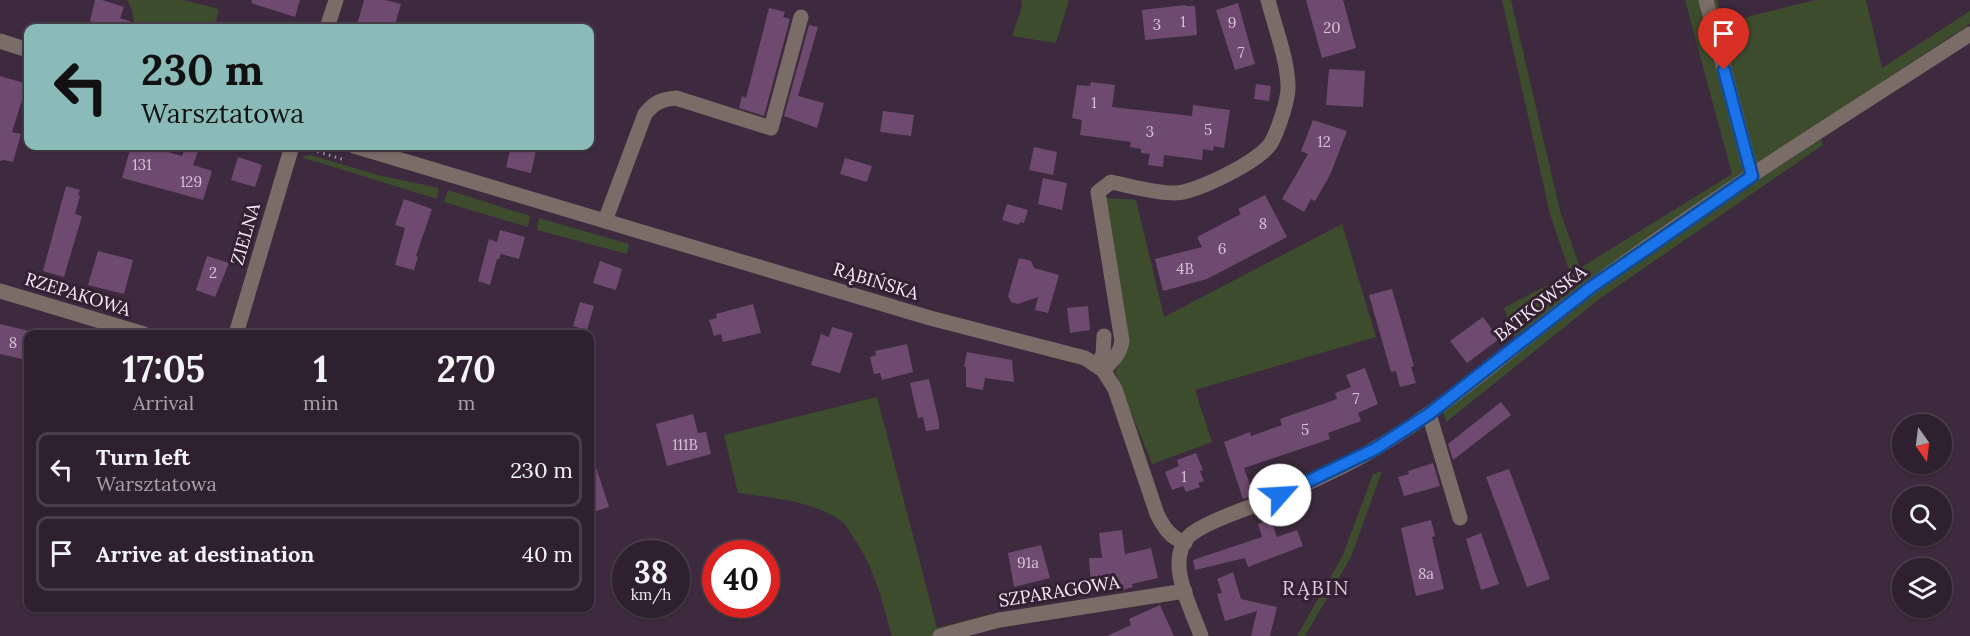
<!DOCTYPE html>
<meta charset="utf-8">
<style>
body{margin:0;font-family:Lora,serif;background:#362836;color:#f1f3f6;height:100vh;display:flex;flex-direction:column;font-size:22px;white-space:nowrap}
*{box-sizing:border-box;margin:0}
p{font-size:20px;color:#a7a3aa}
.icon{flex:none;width:33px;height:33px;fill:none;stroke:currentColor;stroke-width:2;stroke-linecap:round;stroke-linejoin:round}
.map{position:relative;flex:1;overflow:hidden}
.sheet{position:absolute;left:24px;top:330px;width:570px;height:282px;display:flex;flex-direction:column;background:#2e202e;border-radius:12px;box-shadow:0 2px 4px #0004,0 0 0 2px #493e4a}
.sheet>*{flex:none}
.top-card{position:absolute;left:24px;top:24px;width:570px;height:126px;border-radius:12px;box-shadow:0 2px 4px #0004,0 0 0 2px #493e4a;background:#8bbbb9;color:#111;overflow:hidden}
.needle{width:39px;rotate:166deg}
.controls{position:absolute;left:1892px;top:414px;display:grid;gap:12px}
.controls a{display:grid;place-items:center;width:60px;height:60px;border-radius:50%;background:#2e202e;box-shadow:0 2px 4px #0004,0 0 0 2px #493e4a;font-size:30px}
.speed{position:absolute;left:612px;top:540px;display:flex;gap:12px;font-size:30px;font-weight:700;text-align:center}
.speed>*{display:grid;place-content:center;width:78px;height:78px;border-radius:50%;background:#2e202e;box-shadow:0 2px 4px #0004,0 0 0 2px #493e4a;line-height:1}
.speed small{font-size:15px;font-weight:400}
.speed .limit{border:9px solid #d22;background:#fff;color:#111}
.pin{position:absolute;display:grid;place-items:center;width:51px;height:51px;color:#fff;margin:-62px -26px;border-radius:50% 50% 50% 0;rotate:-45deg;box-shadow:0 0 6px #0007}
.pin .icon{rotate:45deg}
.me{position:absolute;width:66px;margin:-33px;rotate:64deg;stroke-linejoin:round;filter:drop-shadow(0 0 4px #0008)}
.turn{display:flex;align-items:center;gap:21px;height:126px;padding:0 18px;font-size:27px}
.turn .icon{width:78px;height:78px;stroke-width:2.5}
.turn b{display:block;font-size:42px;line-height:51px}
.eta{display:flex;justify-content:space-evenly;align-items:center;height:102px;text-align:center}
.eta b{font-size:36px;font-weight:700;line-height:42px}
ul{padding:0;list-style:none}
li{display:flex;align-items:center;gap:18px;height:75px;margin:0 12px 9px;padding:0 6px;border:3px solid #493e4a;border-radius:12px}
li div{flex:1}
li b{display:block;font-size:22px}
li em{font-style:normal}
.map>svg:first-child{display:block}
.green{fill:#3e4c2e}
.building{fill:#6f4a70}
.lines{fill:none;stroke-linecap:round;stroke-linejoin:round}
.path{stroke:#a292a2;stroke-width:3;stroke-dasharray:1.5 4.5;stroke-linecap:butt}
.minor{stroke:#7a6c67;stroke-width:15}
.route-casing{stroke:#114b97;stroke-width:15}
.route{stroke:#1a73e8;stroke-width:10}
.labels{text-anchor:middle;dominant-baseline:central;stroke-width:6;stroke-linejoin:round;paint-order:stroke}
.number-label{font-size:15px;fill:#d6c4d6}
.street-label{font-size:18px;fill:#f8ecf8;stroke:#332033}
.neighbourhood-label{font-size:20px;letter-spacing:1.5px;fill:#dec6de;stroke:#332033}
</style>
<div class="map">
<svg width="1970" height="636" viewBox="0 0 1970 636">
<rect width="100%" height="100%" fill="#3d2a3e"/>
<g class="green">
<polygon points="127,0 184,0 219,9 214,28 135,28 132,10"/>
<polygon points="1021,0 1069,0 1056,43 1012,36 1022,7"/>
<polygon points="1502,0 1511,0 1560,211 1580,268 1732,174 1685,0 1699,0 1745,172 1514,337 1504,308 1570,273 1550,214"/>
<polygon points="1711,0 1717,0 1723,23 1815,0 1866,0 1882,68 1970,11 1970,24 1753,166"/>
<polygon points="1821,139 1823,145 1602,297 1446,422 1443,412 1594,293 1695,222"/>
<polygon points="310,155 378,175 439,188 437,199 301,157"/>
<polygon points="448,190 530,216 528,227 444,202"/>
<polygon points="1105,198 1136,200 1164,317 1342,224 1376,337 1195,390 1212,442 1152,464 1115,372 1126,353"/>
<polygon points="539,218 629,244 627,254 537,230"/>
<path d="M877 397 937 628 987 615 1165 588 1169 601 993 629 966 636H892C881 597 875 568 851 534 848 529 845 523 840 520 810 500 772 498 738 493L724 435Z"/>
<polygon points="1382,471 1351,557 1305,636 1297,636 1343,555 1373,474"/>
</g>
<g class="building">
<polygon points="95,0 102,0 124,7 120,18 144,26 144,28 94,28 96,23 90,21"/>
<polygon points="252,0 300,0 295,17 251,3"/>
<polygon points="364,0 385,0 401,4 394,28 356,28"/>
<polygon points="1306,0 1343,0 1356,48 1322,58"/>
<polygon points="1238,3 1255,64 1235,70 1216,10"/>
<polygon points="1185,5 1186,6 1195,6 1197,35 1145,40 1142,10"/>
<polygon points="769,8 785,12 783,17 790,19 764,116 739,108 742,96 746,98"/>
<polygon points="809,25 818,27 798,96 824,103 817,128 784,116"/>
<polygon points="1329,69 1365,71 1363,107 1326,105"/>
<polygon points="0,76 27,84 12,132 21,134 13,162 4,160 0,161"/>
<polygon points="1091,82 1115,85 1112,107 1192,116 1193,105 1230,110 1224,148 1214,146 1213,151 1203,149 1202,160 1164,155 1163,167 1148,165 1150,154 1141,153 1141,149 1130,147 1131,142 1080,135 1082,120 1072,118 1077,85 1090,86"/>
<polygon points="1256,84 1271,86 1269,101 1254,99"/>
<polygon points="883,111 914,115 911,136 880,132"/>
<polygon points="1313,120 1347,131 1330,175 1315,201 1311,199 1304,212 1282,199 1308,154 1301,151"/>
<polygon points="131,146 147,146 182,156 186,146 200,146 193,165 212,171 203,200 122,178"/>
<polygon points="511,146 525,146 525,149 536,151 531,173 506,167"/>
<polygon points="1034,147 1057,152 1053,175 1029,170"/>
<polygon points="238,157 262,165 255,187 231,180"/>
<polygon points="845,158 872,166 867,182 840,174"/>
<polygon points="1043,178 1067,183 1062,210 1038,204"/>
<polygon points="66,186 80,190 78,195 80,196 75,214 82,216 64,277 43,271"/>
<polygon points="1265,195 1287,237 1207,279 1163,291 1155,259 1202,247 1197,237 1241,214 1238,209"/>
<polygon points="404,199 432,209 416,256 418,257 414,270 395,265 405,228 395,225"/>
<polygon points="1007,204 1028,210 1024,223 1020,222 1019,225 1002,220"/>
<polygon points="500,230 525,237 519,259 501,254 499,259 497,259 490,285 478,281 489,239 497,242"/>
<polygon points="98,251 133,260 124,294 88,285"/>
<polygon points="207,256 229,263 215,297 196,290"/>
<polygon points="1019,258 1031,261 1034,268 1059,275 1048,313 1035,310 1038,297 1018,304 1011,302 1008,296"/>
<polygon points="600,261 622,269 616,290 593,283"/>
<polygon points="1392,289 1414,366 1411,367 1416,383 1400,387 1396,371 1391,372 1369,295"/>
<polygon points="580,302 594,306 587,330 573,326"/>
<polygon points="753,304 761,333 723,342 721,334 714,336 709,320 717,318 716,314"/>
<polygon points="1088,306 1090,330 1070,333 1067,308"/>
<polygon points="1483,317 1499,339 1467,363 1450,341"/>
<polygon points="0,324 29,331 22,359 0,354"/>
<polygon points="832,327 853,333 840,373 811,365 821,334 829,337"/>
<polygon points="907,344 913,372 882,380 880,373 874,374 870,357 876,355 875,351"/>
<polygon points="967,352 1012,360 1014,382 985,378 983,390 966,387 966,367 964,367"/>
<polygon points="1365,368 1378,404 1358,413 1361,421 1328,433 1330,439 1244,468 1254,495 1243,499 1224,442 1250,432 1251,436 1282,425 1280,419 1337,399 1335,393 1351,387 1346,375"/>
<polygon points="929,379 939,422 939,429 926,431 923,417 918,418 910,383"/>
<polygon points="1501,402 1511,415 1453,460 1448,444"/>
<polygon points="693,414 698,433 706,432 711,454 667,466 656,424"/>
<polygon points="1196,453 1203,470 1200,471 1204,481 1198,483 1200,487 1186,492 1183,486 1172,490 1165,472 1179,466 1177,460"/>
<polygon points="592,455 609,507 590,513 590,456"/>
<polygon points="1433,463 1440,486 1404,496 1398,477 1409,474 1408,471"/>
<polygon points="1509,469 1550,579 1527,587 1486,477"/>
<polygon points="1271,519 1277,537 1297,530 1303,546 1248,567 1245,558 1195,570 1193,560 1262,537 1258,524"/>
<polygon points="1431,520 1435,536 1432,537 1444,589 1416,596 1401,528"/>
<polygon points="1122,530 1125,554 1151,548 1158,578 1132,584 1133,587 1115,592 1113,583 1091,584 1089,558 1102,558 1099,533"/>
<polygon points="1481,533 1499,584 1481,590 1466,539"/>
<polygon points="1041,545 1050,578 1014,587 1008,553"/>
<polygon points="1233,572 1241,599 1277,607 1270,636 1251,636 1257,611 1225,621 1217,594 1222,593 1217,579"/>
<polygon points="1160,605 1174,636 1107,636 1131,625 1129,619"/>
</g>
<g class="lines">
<polyline class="path" points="306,148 345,160"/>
<g class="minor">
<polyline points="1706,0 1752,176"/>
<polyline points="327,28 336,0"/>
<polyline points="0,41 28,50"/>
<path d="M354 146 930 318 1085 358 1103 370 1115 389 1157 514C1164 528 1170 537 1185 543"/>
<path d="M605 221 645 114C654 103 661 99 676 98L771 128 801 17"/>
<polyline points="0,291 144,334"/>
<polyline points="236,334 292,146"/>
<polyline points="1096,365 1103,355 1104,336"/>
<path d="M1103 370C1112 362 1120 354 1122 341L1098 192 1111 182C1131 186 1153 193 1174 193 1196 193 1260 161 1271 143 1278 131 1289 98 1288 85 1287 57 1275 28 1268 0"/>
<polyline points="1429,414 1460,518"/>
<polyline points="940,636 999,620 1185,591"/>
<path d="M1201 636C1192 609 1165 563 1188 537 1201 523 1249 508 1268 500 1304 485 1343 468 1376 448 1453 403 1518 342 1589 289 1711 198 1842 117 1970 34"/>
</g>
</g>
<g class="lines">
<g class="route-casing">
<polyline id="route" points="1280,495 1375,449 1429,414 1590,288 1752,176 1724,70"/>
</g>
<use href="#route" class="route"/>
</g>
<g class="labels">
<g class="number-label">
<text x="1183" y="21">1</text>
<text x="1232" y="22">9</text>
<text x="1157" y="24">3</text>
<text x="1332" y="27">20</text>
<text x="1241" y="52">7</text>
<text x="1094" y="102">1</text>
<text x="1208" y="129">5</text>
<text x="1150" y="131">3</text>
<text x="1324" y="141">12</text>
<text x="142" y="164">131</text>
<text x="191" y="181">129</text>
<text x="1263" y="223">8</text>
<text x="1222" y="248">6</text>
<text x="1185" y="268">4B</text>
<text x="213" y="272">2</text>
<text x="13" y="342">8</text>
<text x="1356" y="398">7</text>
<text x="1305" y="429">5</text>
<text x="685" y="444">111B</text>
<text x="1184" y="476">1</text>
<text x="1028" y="562">91a</text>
<text x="1426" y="573">8a</text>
</g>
<g class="street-label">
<text transform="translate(245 234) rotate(-74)">ZIELNA</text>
<text transform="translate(876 281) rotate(17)">RĄBIŃSKA</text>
<text transform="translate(78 294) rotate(17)">RZEPAKOWA</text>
<text transform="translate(1540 303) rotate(-38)">BATKOWSKA</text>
<text transform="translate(1059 591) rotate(-9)">SZPARAGOWA</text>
</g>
<g class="neighbourhood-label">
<text x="1316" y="587">RĄBIN</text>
</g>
</g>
</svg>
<div class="controls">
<a><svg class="needle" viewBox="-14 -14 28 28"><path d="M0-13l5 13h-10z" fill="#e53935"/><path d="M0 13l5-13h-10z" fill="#a7a3aa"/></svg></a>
<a><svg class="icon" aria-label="search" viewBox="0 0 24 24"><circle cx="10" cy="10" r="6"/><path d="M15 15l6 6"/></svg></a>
<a><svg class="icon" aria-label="layers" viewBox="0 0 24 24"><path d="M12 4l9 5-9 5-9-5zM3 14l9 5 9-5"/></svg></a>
</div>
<div class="speed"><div>38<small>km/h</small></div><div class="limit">40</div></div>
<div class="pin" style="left:1724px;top:70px;background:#d93025"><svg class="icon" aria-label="arrive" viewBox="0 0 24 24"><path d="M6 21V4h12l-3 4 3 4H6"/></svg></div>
<svg class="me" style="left:1280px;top:495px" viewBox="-20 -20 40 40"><circle r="19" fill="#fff"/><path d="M0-13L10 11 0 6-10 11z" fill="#1a73e8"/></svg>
<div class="top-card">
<div class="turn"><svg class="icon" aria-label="left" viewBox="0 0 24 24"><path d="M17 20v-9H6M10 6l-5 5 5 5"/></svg><div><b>230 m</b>Warsztatowa</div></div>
</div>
<section class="sheet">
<div class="eta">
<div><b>17:05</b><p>Arrival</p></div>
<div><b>1</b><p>min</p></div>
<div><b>270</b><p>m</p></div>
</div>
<ul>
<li><svg class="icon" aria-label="left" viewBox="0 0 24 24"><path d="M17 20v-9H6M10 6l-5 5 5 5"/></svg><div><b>Turn left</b><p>Warsztatowa</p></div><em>230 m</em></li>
<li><svg class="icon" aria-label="arrive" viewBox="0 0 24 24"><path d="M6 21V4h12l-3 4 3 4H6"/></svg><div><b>Arrive at destination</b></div><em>40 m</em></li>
</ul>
</section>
</div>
